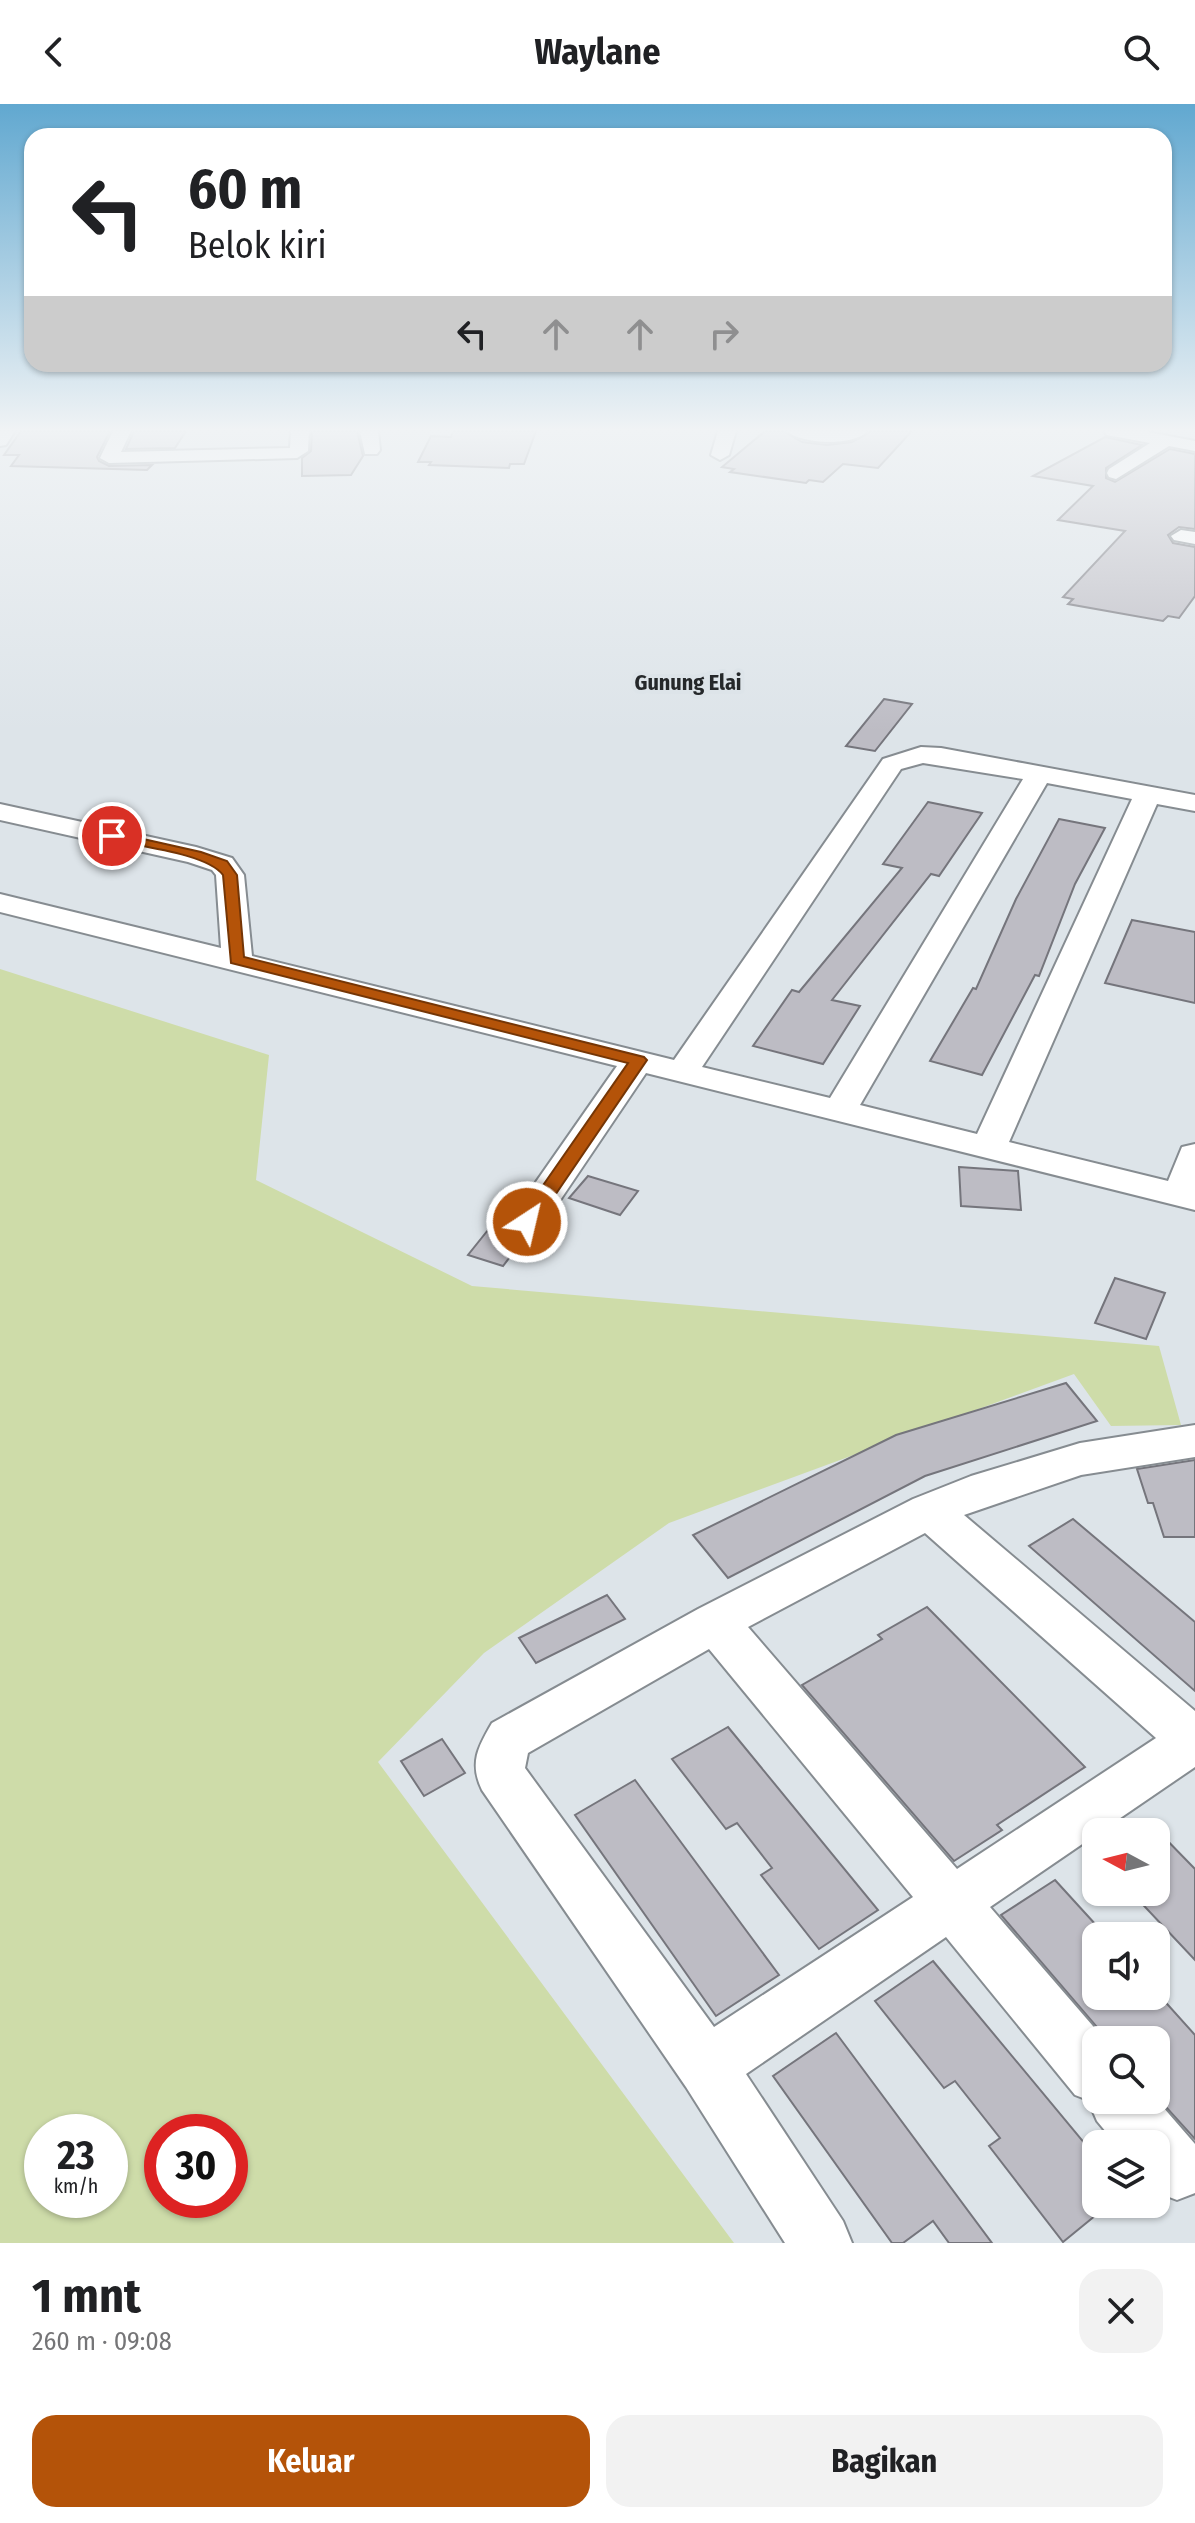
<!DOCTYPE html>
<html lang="id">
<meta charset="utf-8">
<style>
body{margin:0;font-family:"Fira Sans Condensed",sans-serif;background:#f2f2f2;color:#202124;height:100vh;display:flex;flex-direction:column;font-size:30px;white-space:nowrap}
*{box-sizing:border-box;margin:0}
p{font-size:26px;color:#757577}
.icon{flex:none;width:44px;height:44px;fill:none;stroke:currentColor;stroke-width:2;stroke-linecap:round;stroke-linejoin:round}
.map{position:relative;height:2139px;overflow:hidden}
.side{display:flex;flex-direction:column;background:#fff;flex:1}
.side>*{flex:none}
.banner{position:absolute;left:24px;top:24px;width:1148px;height:244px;border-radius:24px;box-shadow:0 2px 6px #0004;background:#fff;color:#202124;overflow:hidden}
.needle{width:52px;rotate:277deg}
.fabs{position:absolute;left:1082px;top:1714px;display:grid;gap:16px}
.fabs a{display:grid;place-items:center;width:88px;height:88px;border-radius:16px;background:#fff;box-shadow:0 2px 6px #0004;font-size:40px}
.speed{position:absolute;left:24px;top:2010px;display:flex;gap:16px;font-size:40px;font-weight:700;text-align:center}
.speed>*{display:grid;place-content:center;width:104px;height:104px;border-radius:50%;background:#fff;box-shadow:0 2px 6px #0004;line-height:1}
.speed small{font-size:20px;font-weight:400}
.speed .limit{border:12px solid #d22;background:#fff;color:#111}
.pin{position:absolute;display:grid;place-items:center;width:68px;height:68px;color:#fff;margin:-34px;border:4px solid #fff;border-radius:50%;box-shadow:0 2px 8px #0007}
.me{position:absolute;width:88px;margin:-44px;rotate:35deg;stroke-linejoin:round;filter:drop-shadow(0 0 6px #0008)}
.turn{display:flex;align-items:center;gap:28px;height:168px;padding:0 32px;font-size:36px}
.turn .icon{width:104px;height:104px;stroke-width:2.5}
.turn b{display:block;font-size:56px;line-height:68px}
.lanes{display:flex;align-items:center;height:76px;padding:0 32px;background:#0003;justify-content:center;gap:40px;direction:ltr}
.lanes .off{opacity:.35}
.round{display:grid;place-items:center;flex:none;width:84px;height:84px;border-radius:24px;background:#f2f2f2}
.headline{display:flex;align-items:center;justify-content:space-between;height:136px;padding:0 32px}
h1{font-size:48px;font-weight:700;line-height:60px}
.primary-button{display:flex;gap:16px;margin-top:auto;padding:16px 32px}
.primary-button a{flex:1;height:92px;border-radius:24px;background:#b45309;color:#fff;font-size:32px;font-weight:700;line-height:92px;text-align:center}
.primary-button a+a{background:#f2f2f2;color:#202124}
header{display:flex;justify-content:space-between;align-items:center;height:104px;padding:0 32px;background:#fff;font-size:36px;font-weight:700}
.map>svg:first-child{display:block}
.green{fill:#cedca9;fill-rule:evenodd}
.building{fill:#bdbcc4;stroke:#75757c;stroke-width:2}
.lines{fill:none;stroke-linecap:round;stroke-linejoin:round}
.minor-casing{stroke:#868c91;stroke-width:4}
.minor{fill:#fff;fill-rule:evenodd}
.route{fill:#b45309;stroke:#753606;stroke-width:2}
.labels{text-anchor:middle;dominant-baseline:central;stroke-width:8;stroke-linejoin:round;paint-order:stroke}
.far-quarter-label{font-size:22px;font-weight:bold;fill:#25282a;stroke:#dde4e9}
</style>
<header><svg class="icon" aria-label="back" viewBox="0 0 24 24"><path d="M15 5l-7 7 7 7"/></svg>Waylane<svg class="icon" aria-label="search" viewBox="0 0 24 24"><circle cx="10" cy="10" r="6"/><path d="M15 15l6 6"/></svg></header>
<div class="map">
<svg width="1195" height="2139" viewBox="0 0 1195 2139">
<rect width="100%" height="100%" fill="#dde4e9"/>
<path class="green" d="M0 865 269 951 256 1076 472 1182 1159 1242 1181 1321 1111 1322 1074 1270 669 1419 484 1549 378 1658 734 2139H0ZM42 2028H110V2096H42ZM162 2028H230V2096H162Z"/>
<g class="building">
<polygon points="21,327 110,327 97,353 99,357 109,362 152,361 147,366 11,362 19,351 4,351"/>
<polygon points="134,327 186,327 175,344 126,345"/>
<polygon points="312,327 357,327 363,352 351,371 302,372 302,354 311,347"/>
<polygon points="453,327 536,327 524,360 510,360 509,364 429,361 431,358 418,358 431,332 451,333"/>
<polygon points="765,327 783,327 802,338 827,341 852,338 871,327 912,327 878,364 843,360 823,378 809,376 806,379 730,368 734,365 722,363"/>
<polygon points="1105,333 1142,341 1106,364 1106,374 1115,378 1170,345 1195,350 1195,425 1179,423 1168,431 1173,439 1195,443 1195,492 1179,514 1168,512 1163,517 1068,500 1073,495 1063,493 1125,427 1058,416 1093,382 1033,372"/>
<polygon points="884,595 912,600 875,647 846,642"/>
<polygon points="928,698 982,709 939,772 931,770 832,896 860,902 823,960 753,942 792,886 799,888 902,764 883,760"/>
<polygon points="1059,715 1105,724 1075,780 1039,872 1035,871 982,971 930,957 973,884 976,885 1016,795"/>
<polygon points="1132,816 1195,828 1195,899 1105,879"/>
<polygon points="959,1063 1018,1067 1021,1106 961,1102"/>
<polygon points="588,1072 638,1087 620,1111 569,1094"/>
<polygon points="496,1116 505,1118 513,1129 525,1133 503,1162 468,1151"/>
<polygon points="1115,1174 1165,1189 1146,1235 1095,1219"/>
<polygon points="1066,1279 1097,1317 925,1372 728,1474 693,1431 896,1331"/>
<polygon points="1195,1356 1195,1433 1164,1433 1153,1399 1148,1399 1137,1365"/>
<polygon points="1073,1415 1195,1518 1195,1587 1029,1442"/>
<polygon points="607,1491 625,1515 536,1559 519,1534"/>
<polygon points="927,1503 1085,1663 997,1721 1002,1726 954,1757 802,1581 882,1535 878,1531"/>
<polygon points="728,1623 878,1806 819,1845 761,1771 772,1764 737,1719 726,1725 672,1655"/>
<polygon points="442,1635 465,1669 424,1692 401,1657"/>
<polygon points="635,1676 779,1871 716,1912 575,1711"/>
<polygon points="1156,1725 1195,1765 1195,1856 1131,1788 1156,1788"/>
<polygon points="1055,1776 1096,1821 1096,1892 1160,1892 1195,1931 1195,2035 1156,1992 1156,1936 1108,1936 1001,1811"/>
<polygon points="933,1857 1096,2053 1096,2111 1063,2138 989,2042 1000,2034 955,1977 944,1984 875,1897"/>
<polygon points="836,1929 992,2139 949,2139 933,2117 903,2139 892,2139 773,1972"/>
</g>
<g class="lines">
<g class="minor-casing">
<g id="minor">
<polygon points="0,327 15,327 6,341 0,342"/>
<polygon points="113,327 131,327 121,348 290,344 291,327 309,327 308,347 297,354 109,359 100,354"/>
<polygon points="360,327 378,327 380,346 377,350 365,350"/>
<polygon points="718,327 736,327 729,351 720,356 711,351"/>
<path d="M786 327H868C852 343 802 340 786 327Z"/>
<polygon points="1104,327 1143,327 1195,337 1195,347 1169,342 1116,375 1109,373 1107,369 1109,365 1150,339 1107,331"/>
<polygon points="1181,426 1195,428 1195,440 1174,436 1171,432"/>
<path d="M921 643 941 644 1195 691V707L1157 700 1009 1038 1168 1077 1182 1043 1195 1040V1106L646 969 540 1126 527 1130 514 1126 508 1118 617 962 0 808V790L221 844 216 771 212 766 188 758 0 716V700L196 743 232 754 244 771 252 852 674 956 883 655ZM923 659 1023 675 830 994 702 963 901 665ZM1047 679 1132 695 977 1030 860 1001Z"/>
<path d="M1195 1321V1353L1081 1371 964 1411 1195 1607V1663L990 1803 1105 1936H1096V1996L1156 1995 1195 2040V2089L1177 2096 1156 2088V2040H1116L1097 2017 1088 1996 1075 1991 946 1833 746 1970 843 2117 852 2139H785L686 1983 482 1686C469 1659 478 1643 492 1619L698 1505 913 1395 971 1372 1080 1339ZM925 1429 1156 1634 957 1765 748 1523ZM709 1545 913 1793 714 1923 525 1664 528 1649Z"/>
</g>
</g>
<use href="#minor" class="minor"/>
</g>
<linearGradient id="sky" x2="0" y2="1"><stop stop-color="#61a8d0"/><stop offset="0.52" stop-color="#f0f3f5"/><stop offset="1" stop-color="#f0f3f5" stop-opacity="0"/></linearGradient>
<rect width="1195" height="627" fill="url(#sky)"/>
<path class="route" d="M112 728 201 748 227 757 237 771 244 853 644 953 647 956 534 1122H521L518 1118 521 1113 628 959 231 859 223 771C207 749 135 742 107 735V729Z"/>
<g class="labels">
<g class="far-quarter-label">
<text x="688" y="578">Gunung Elai</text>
</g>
</g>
</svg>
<div class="fabs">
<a><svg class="needle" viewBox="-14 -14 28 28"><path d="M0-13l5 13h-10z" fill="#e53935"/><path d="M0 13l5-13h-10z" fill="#757577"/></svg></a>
<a><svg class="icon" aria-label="sound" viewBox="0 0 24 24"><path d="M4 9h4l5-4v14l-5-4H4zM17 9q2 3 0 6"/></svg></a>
<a><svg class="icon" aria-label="search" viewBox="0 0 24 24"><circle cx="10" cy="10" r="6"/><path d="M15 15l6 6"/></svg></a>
<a><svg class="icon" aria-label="layers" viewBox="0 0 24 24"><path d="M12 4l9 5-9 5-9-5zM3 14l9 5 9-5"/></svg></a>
</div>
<div class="speed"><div>23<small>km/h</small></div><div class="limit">30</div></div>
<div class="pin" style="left:112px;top:732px;background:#d93025"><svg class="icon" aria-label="arrive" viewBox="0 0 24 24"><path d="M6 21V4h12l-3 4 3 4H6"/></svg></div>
<svg class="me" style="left:527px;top:1118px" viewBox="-20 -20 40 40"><circle r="17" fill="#b45309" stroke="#fff" stroke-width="3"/><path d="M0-11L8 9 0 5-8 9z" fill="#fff"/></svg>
<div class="banner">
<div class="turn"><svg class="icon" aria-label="left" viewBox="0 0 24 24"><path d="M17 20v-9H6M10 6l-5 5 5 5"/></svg><div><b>60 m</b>Belok kiri</div></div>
<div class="lanes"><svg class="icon" aria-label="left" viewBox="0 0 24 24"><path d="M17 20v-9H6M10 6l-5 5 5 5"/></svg><svg class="icon off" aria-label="ahead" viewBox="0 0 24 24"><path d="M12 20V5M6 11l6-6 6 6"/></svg><svg class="icon off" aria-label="ahead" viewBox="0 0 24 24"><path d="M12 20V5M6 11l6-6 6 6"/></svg><svg class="icon off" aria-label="right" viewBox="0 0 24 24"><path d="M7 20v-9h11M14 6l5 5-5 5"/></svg></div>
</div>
</div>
<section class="side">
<div class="headline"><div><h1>1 mnt</h1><p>260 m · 09:08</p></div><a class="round"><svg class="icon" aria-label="close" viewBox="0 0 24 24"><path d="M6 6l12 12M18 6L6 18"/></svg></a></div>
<div class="primary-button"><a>Keluar</a><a>Bagikan</a></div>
</section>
